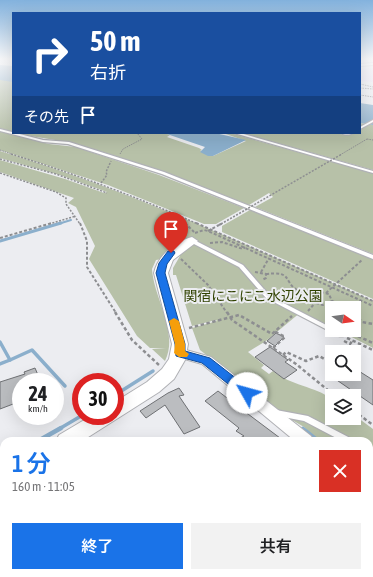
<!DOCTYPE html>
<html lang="ja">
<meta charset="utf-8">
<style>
body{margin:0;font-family:"Asap Condensed","Noto Sans JP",sans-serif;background:#f2f2f2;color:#202124;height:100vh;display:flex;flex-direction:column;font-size:15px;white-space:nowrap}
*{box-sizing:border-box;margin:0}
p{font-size:13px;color:#757577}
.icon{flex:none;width:22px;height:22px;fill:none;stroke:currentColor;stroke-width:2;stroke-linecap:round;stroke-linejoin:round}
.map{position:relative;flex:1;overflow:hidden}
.side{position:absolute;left:0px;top:437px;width:373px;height:140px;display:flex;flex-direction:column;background:#fff;border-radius:12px 12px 0 0;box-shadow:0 4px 16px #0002}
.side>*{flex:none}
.hud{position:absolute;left:12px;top:12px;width:349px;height:122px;border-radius:0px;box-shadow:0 4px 16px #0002;background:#1a4fa0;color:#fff;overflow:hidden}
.needle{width:26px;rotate:103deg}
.buttons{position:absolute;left:325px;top:301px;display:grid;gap:8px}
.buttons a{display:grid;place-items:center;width:36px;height:36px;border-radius:0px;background:#fff;box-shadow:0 4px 16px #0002;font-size:20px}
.speed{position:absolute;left:12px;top:373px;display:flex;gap:8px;font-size:20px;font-weight:700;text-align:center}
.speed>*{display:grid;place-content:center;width:52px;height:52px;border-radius:50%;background:#fff;box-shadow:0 4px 16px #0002;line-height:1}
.speed small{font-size:10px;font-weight:400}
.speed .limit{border:6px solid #d22;background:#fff;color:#111}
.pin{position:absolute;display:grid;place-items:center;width:34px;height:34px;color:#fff;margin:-41px -17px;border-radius:50% 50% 50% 0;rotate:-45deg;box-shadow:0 0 4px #0007}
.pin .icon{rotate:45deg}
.me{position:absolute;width:44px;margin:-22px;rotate:308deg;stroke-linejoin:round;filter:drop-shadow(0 0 3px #0008)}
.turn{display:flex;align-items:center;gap:14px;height:84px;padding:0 12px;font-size:18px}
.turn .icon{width:52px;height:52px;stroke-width:2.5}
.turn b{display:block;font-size:28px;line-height:34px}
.then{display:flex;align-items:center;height:38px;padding:0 12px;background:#0003;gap:8px;font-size:15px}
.round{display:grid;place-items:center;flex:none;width:42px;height:42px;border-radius:0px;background:#f2f2f2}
.headline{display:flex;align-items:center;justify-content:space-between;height:68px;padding:0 12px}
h1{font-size:24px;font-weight:600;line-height:30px;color:#1a73e8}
.button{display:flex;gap:8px;margin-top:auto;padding:8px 12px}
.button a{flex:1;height:46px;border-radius:0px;background:#1a73e8;color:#fff;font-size:16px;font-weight:600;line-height:46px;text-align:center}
.button a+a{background:#f2f2f2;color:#202124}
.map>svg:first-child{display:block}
.industrial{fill:#e8dff4}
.green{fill:#b7c1a8}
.water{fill:#8bafcc}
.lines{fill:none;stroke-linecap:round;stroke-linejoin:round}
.stream-far3{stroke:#8bafcc;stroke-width:2}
.stream-far2{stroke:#8bafcc;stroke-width:3}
.stream-far1{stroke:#8bafcc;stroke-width:3.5}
.stream{stroke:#8bafcc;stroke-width:4.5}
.building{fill:#bbbdc0;stroke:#6f7174}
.service-casing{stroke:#b0b1b5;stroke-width:2.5}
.minor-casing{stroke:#b0b1b5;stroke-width:2}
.tertiary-casing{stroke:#b0b1b5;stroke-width:2}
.path-far4{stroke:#8d8e91;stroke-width:1;stroke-dasharray:1.5 1;stroke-linecap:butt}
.path-far3{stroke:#8d8e91;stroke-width:1.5;stroke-dasharray:2 1.5;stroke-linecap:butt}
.path-far2{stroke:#8d8e91;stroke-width:2;stroke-dasharray:3 2;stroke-linecap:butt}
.path-far1{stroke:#8d8e91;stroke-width:2.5;stroke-dasharray:3.5 2.5;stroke-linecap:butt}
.path{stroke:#8d8e91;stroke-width:3;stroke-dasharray:4.5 3;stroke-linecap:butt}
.service{fill:#fff;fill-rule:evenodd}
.minor{fill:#fff;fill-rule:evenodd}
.tertiary{fill:#fff;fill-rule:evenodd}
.path-bridge-far2{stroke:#8d8e91;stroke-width:1;stroke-dasharray:1.5 1;stroke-linecap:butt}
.path-bridge-far1{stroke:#8d8e91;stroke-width:1.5;stroke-dasharray:2 1.5;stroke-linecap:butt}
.path-bridge{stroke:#8d8e91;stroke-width:2;stroke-dasharray:3 2;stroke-linecap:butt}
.route{fill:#1a73e8;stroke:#114b97}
.slow{fill:#f59e0b}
.labels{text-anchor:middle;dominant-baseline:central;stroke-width:4;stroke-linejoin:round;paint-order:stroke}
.park-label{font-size:14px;fill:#304200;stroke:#ecedf1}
</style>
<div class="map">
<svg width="373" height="577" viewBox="0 0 373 577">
<rect width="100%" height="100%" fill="#ecedf1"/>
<polygon class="industrial" points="373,68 373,82 360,81 360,69"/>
<g class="green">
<polygon points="0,80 9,80 13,82 13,132 0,128"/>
<polygon points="360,123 373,125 373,170 242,133 334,133 346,135 360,133"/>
<polygon points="0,131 49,144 76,147 159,175 244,208 216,224 204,224 108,185 0,150"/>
<path d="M18 133H164L170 135 167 137 199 148 202 150 200 151 213 156 246 141 223 133H230L373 173V254L255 207 273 197 269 193 249 205C193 183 137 162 80 145 59 139 39 139 18 133Z"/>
<path d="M0 151C129 190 251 247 373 301V348L338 330H354V308H332V327L301 312 266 341 248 352 264 365 261 368 269 374 273 371C292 386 314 386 332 399V418H354V415L373 429V451L369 448V441H355L304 415 276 410 200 350 192 328 217 321 216 320 192 326 176 275H173V268L180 256 156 260 152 269C154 299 179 332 165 361L152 349 166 348H150L137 336 89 259 95 246 76 207 68 203 74 198 0 172V160L65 179 104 193 107 192 60 175 0 158Z"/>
<polygon points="250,210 373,259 373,299 222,232 222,226"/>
<polygon points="287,417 303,420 342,441 319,441 304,427"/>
<polygon points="373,519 373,577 343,577 345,573 369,573 369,527"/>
</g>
<g class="water">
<polygon points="0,65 13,66 13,82 0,80"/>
<polygon points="360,103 373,105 373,125 360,123"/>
<polygon points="164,133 215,133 246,140 213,156 208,156 200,152 205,147"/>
</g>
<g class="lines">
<polyline class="stream-far3" points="58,224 71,220"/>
<polyline class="stream-far2" points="0,241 61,223"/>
<g class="stream-far1">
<polyline points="0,342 10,360 0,364"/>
<polyline points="10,360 32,350 65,386"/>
<polyline points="115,395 153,371"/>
<polyline points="59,429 81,416"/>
</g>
<g class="stream">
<polyline points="303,429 318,441"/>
<polyline points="38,441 61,428"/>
<polyline points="0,458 4,456"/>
<polyline points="369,484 373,487"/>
<polyline points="369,526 373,518"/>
<polyline points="344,577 346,573"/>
</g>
</g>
<g class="building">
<polygon points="276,333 284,337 275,346 267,341"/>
<polygon points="270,347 288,360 285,362 297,370 284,379 255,357"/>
<polygon points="35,368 41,382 21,382 21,401 0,409 0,382 25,374 24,372"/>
<polygon points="354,368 373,380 373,405 328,374 354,374"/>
<polygon points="179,388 184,395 179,396 200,427 184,434 165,405 146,418 140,411 168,393"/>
<polygon points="218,391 240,408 284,441 234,441 244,436 236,431 239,428 205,401"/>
</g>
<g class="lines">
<g class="service-casing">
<g id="service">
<polygon points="373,120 373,122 360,129 360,127"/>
<polygon points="0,129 43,140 69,142 164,172 373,255 373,259 162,174 68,144 43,142 0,131"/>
<polygon points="234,133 240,133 373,171 373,173"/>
<path d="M341 133H353C350 135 344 135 341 133Z"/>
<path d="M190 240H194L243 265 270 296 332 328V330C336 330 341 331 344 335L343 336H339L266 298 239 267 190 242Z"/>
<polygon points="276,410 308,416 352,439 353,441 342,441 304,421 273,415 272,413 273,411"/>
<polygon points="369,449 373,450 373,457 369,456"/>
</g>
</g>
<g class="minor-casing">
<g id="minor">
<polygon points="373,63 373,65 360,66 360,64"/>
<polygon points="179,348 211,357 311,436 314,441 295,441 202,364 174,356 173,353 174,350"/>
<polygon points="122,573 143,573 141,577 120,577"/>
</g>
</g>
<g class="tertiary-casing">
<g id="tertiary">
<path d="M192 237 198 241 173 260 168 273 188 344 185 360 174 379 159 392 82 441H56L59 435 91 416H115V402L147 382 162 369 169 359 172 344 154 273C158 255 175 242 192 237Z"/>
<polygon points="4,461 4,480 0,481 0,462"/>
</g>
</g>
<g class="path-far4">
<polyline points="360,84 373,87"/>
<polyline points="360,88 373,89"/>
<polyline points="360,95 373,97"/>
<polyline points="367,139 373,140"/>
<polyline points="0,150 14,155"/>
<polyline points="120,154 123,149 142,139 137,133"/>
</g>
<g class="path-far3">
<path d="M11 154C75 174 137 197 198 224"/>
<polyline points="0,159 56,174 107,193"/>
<polyline points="0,173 56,192 66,198 66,204 80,224"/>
<polyline points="101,183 107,175 106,172 111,161"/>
<polyline points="175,213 186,224"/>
<polyline points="49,224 76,216"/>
</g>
<g class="path-far2">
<polyline points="80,223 87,241 87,267 116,313"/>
<polyline points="185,223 194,232"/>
<polyline points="196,223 373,301"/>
<polyline points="208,231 219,225"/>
<polyline points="195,233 204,230 208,231 373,306"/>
<polyline points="0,238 52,223"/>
<polyline points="210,243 222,242 243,249 245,247"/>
<polyline points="181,259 208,285 227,313"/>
<polyline points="255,272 266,274 266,278 262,280"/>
<polyline points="261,272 269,258"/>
<path d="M266 274C293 271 283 281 297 290 300 293 305 294 309 295"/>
<polygon points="316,291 329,294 332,301 323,305 312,302 309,295"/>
<polyline points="326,293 362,260"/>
<polyline points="332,301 348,308"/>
<polyline points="308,311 315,303"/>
</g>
<g class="path-far1">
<polyline points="115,312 132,340 160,366"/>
<polyline points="227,312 232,320 296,364 335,396"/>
<polyline points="354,314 362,322 373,324"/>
<polyline points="189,328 239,315 272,334 292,316"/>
<polyline points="347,331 373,343"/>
<polyline points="347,338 373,350"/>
<polyline points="344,341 350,344 353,340"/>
<polyline points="273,348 285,337 274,331"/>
<polyline points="341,352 350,344"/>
<polyline points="283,355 286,352 306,361 319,356 330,362 332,360"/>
<polyline points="354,411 373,425"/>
</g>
<polyline class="path" points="329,577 331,573"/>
<use href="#service" class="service"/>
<use href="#minor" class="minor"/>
<use href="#tertiary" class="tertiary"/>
<polyline class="path-bridge-far2" points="340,155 367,139"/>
<polyline class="path-bridge-far1" points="221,224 342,154"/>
<polyline class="path-bridge" points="219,225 223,223"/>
</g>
<linearGradient id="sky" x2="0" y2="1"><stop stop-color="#83b2dd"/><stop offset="0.42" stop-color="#f6f7f9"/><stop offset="1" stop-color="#f6f7f9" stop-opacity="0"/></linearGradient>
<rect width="373" height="140" fill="url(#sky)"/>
<polygon class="route" points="168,251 174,251 175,253 167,264 165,273 185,344 185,351 210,358 251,390 253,393 251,396 243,396 202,363 176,356 175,344 156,273 159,263"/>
<polygon class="slow" points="174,318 179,321 185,344 185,351 189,354 187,357 179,357 174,353 175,344 169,321"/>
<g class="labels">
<g class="park-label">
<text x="253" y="296">関宿にこにこ水辺公園</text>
</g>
</g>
</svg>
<div class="buttons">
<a><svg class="needle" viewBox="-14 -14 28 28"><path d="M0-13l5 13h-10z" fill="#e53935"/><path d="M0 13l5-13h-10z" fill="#757577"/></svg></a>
<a><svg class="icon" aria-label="search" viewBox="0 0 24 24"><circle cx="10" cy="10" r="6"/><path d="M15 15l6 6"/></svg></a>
<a><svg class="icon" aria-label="layers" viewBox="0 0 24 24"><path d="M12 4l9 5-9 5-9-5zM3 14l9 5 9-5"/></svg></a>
</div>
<div class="speed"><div>24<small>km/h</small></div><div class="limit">30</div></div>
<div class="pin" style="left:171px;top:253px;background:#d93025"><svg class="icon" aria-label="arrive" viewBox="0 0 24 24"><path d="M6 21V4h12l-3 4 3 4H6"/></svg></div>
<svg class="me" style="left:247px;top:393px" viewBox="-20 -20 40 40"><circle r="19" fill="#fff"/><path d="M0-13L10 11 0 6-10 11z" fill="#1a73e8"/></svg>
<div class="hud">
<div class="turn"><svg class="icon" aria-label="right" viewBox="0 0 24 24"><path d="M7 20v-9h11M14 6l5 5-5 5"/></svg><div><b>50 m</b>右折</div></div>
<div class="then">その先<svg class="icon" aria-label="arrive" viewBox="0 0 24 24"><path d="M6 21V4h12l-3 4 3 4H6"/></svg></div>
</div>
<section class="side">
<div class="headline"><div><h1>1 分</h1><p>160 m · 11:05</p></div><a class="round" style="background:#d93025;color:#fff"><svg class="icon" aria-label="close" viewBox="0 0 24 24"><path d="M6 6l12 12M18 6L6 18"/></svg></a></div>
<div class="button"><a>終了</a><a>共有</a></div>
</section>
</div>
